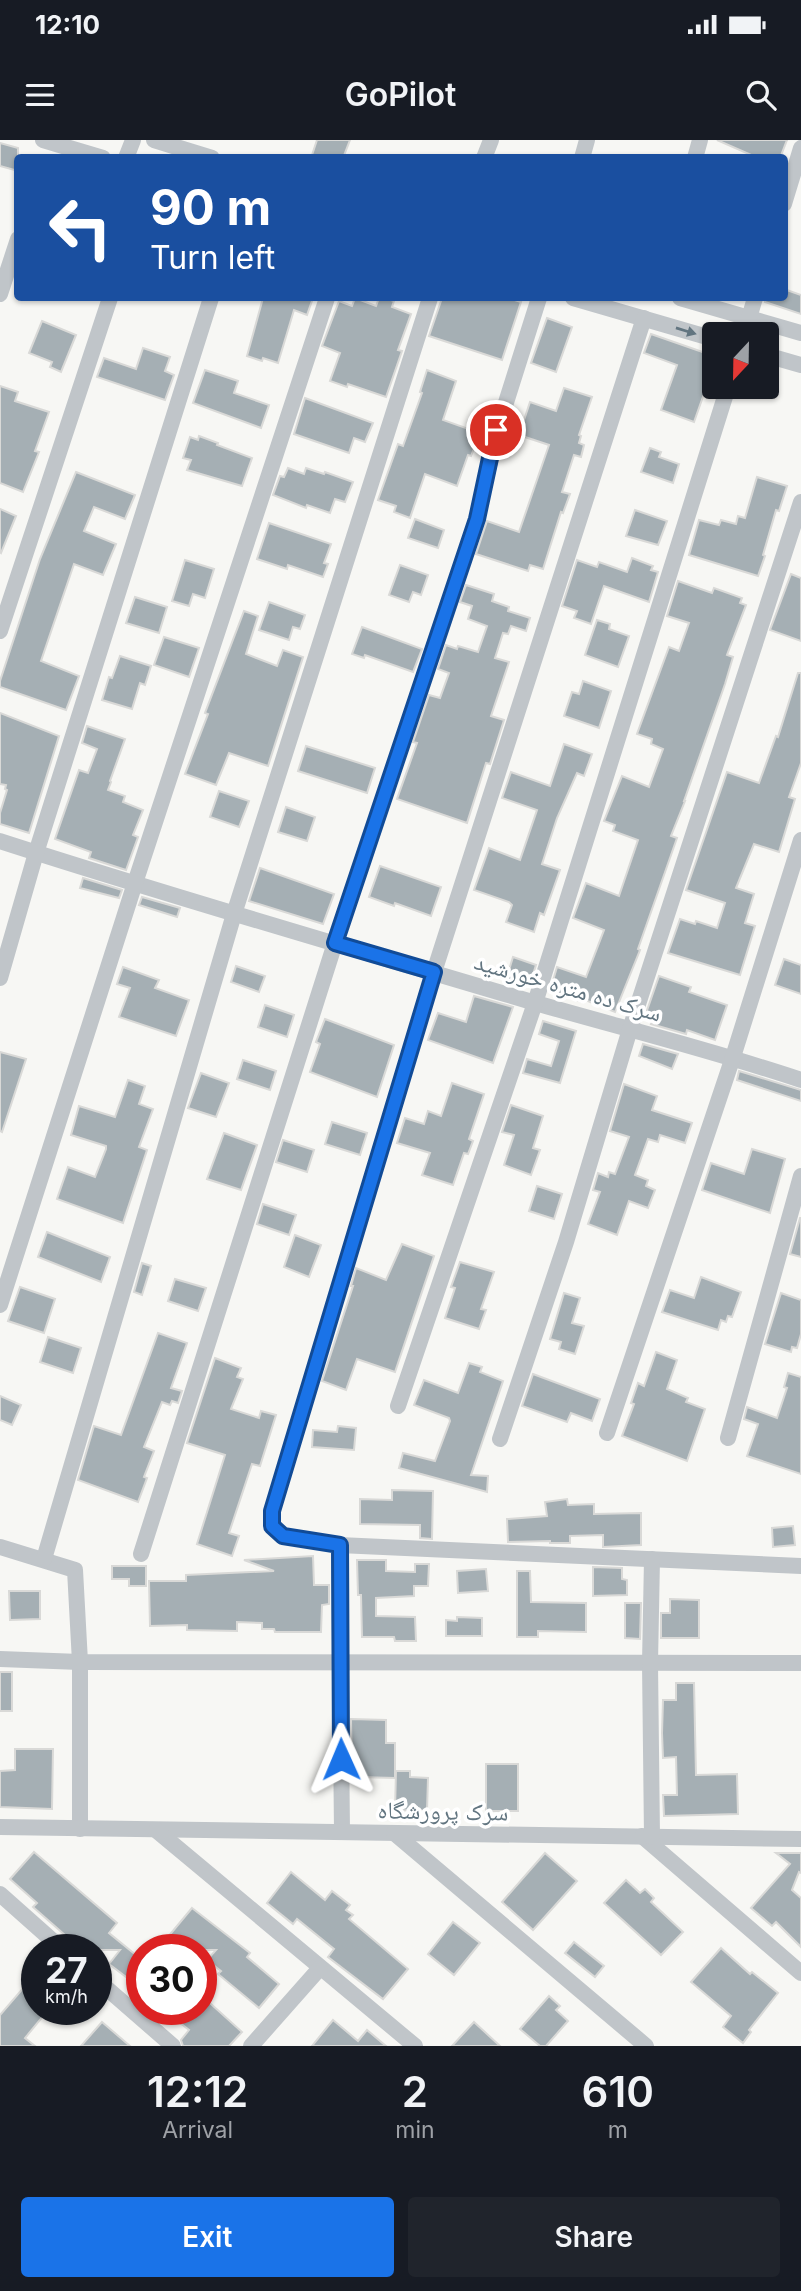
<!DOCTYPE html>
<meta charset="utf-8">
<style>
body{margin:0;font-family:Inter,"Noto Naskh Arabic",sans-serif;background:#20242c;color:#f1f3f6;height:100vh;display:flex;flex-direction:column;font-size:26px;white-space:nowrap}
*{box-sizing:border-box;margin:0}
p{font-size:23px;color:#9ea1a6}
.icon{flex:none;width:38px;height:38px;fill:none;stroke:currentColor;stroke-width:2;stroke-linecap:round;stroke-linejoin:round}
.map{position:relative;height:1906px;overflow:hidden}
.sheet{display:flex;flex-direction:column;background:#171b24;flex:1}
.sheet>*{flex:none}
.guide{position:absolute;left:14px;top:14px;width:774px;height:147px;border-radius:7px;box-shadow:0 2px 5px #0004;background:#1a4fa0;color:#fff;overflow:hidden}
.needle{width:46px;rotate:202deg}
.controls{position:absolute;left:702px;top:182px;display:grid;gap:14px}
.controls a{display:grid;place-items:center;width:77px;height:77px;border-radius:7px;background:#171b24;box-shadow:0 2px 5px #0004;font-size:35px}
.speed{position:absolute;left:21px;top:1794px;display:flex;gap:14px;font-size:35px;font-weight:700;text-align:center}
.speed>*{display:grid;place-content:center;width:91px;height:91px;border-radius:50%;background:#171b24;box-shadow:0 2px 5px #0004;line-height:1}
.speed small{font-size:18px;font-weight:400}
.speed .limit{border:10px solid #d22;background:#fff;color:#111}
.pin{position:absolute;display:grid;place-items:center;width:60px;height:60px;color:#fff;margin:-30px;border:4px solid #fff;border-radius:50%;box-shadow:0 2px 7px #0007}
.me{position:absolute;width:77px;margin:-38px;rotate:359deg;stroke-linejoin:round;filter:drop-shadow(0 0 5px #0008)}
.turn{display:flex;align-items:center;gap:24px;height:147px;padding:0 21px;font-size:32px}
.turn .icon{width:91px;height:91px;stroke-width:2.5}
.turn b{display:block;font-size:49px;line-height:60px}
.eta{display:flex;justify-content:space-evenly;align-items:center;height:119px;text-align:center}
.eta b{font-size:42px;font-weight:600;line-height:49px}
.primary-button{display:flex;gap:14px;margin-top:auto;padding:14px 21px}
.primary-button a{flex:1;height:80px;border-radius:7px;background:#1a73e8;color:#fff;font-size:28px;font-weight:600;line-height:80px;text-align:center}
.primary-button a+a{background:#20242c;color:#f1f3f6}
.status{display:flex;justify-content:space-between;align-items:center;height:49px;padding:0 35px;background:#171b24;direction:ltr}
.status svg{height:19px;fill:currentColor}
header{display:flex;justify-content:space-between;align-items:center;height:91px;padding:0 21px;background:#171b24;font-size:32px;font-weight:600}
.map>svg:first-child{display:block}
.building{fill:#a5afb4;stroke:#d9d9d7;stroke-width:2}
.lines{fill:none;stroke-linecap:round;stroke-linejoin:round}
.minor{stroke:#c0c5c9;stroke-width:16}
.oneway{fill:#627580}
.route-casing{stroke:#114b97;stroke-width:18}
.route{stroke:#1a73e8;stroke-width:12}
.labels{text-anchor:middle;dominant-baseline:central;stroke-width:7;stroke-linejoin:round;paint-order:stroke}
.street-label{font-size:24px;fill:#627580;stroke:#fff}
</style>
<div class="status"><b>12:10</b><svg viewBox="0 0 49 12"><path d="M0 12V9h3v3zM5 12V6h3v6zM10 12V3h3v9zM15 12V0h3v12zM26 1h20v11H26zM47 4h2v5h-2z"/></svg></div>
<header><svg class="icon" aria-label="menu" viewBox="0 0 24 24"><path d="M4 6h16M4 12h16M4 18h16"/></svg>GoPilot<svg class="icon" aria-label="search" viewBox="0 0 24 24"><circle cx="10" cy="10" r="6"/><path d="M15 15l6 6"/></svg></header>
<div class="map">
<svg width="801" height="1906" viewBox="0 0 801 1906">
<rect width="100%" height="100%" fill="#f7f7f4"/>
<g class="building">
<polygon points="317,0 350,0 343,18 311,18"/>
<polygon points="717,0 787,0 780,18 758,18"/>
<polygon points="0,3 18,8 18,31 0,26"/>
<polygon points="784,149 801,155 801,174 765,162 765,158 784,158"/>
<polygon points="263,158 313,158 307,175 294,170 278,223 263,218 262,221 247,216"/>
<polygon points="355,158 376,166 379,158 385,158 394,161 392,167 411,174 398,210 402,211 386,257 348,244 347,247 330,241 340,213 322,206 339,161 352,166"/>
<polygon points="442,158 508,158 521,162 502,220 429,196"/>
<polygon points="547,178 572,187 556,232 531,223"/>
<polygon points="42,181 76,195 61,232 50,227 52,222 29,213"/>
<polygon points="651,194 714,216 714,238 710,237 694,282 661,270 677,225 644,213"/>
<polygon points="143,208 170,217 165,231 174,235 165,260 97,237 104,218 136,229"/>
<polygon points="205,230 238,241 234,253 269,265 261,288 193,263"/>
<polygon points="427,230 456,241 443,280 480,293 471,316 468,315 457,346 425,334 410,378 394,372 396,366 378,360 398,304 403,306 422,253 420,252"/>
<polygon points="0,246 18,252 15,261 49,272 35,311 39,312 23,352 0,343"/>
<polygon points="564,248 592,257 579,295 581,296 579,303 584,305 581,317 574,315 562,352 570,354 563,373 561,372 543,429 530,425 528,431 476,414 487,381 519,392 549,305 519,295 530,262 556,271"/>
<polygon points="305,258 373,283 365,302 354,298 349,313 294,294"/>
<polygon points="199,296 218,303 217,305 252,318 242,346 187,330 191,320 183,318 190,297 198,300"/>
<polygon points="650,308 661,312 659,317 679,324 673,343 641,332"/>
<polygon points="288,328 304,334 306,328 324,334 325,332 353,342 345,362 335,359 330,373 307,365 306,368 273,355 280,336 284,337"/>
<polygon points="76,332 135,355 125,379 94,367 84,391 116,404 103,435 74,424 41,521 79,536 66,570 0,547 0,541 40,419"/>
<polygon points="757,337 787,346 779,371 776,370 763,415 765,416 758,436 689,415 699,380 719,385 721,380 736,384 738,376 745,378"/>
<polygon points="0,369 16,376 1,413 0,412"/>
<polygon points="635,370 667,381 658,405 626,396"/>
<polygon points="415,379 444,390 438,408 408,398"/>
<polygon points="269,383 331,404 324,423 328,424 323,437 288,425 287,429 257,419"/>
<polygon points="632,418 653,426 651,430 658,432 649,462 604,446 591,484 574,478 577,471 562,466 577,420 597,427 599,422 627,432"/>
<polygon points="185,420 214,429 205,458 193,454 189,466 172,461"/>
<polygon points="400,425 428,435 421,455 413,452 409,462 389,455"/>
<polygon points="791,434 801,438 801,501 770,490"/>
<polygon points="678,441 712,453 714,448 742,458 740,463 746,465 727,515 733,517 725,544 684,661 685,661 671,696 677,698 638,809 640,810 615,872 583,859 582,862 550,851 557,827 586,837 604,790 573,778 586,743 619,756 638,700 613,691 615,685 604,681 622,636 649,647 663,609 651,604 652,599 637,594 669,507 679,511 689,483 667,476"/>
<polygon points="466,445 494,454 492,461 509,467 508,471 530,478 526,491 511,486 508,494 503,493 495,518 509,522 491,576 504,580 490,624 486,623 467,683 397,659 417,603 413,602 429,555 440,558 449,533 438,529 446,505 457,509 458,506 478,512 487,486 468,479 472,466 460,462"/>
<polygon points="135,457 167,467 159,493 126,483"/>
<polygon points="269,462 305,475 300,489 293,487 289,500 259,490"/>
<polygon points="244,471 258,476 246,514 277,526 283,510 303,517 268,626 229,613 216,645 185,634 208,574 205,573"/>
<polygon points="597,480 610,484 609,489 629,496 618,527 585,515"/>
<polygon points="362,487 422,509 413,532 365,515 364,518 352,514"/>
<polygon points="164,497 199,508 189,537 154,525"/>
<polygon points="120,516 151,526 145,545 140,543 132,569 102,560 109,537 112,538"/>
<polygon points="798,533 801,533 801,623 789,657 795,659 779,712 754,704 736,748 754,754 745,783 755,786 740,835 668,813 680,779 695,784 696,781 717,788 725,763 686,750 727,632 759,643 776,596 778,597"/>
<polygon points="583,541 611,551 599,588 564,576 572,552 579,554"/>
<polygon points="0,573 59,596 29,693 0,684 0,673 7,650 5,649 6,645 0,644"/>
<polygon points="87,586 125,599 110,641 111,642 108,650 125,656 123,662 143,670 133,695 138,697 126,730 89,718 91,712 55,699 79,630 88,633 97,609 82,603"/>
<polygon points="564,604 592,614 584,636 577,633 557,678 542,724 560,730 544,775 540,773 534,792 506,782 512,765 509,762 474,750 489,708 520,720 537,670 502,658 511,632 550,646"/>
<polygon points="306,606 375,628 367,653 298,631"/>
<polygon points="219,651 249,661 239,687 210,677"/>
<polygon points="286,667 315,677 307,701 278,692"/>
<polygon points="380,726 441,747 431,776 395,763 394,766 369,757"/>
<polygon points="260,728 334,754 323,784 249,761"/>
<polygon points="83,738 122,750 119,758 80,748"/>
<polygon points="142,757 180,768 177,777 139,765"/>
<polygon points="513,817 536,825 530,844 522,841 520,847 505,843"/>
<polygon points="784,819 801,825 801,854 775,845"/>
<polygon points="236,826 265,836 259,852 231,842"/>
<polygon points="123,827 159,840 155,848 189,860 176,896 119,877 130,848 117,844"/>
<polygon points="659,836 691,847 689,852 727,865 715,900 687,890 686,894 651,884 652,882 644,879"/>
<polygon points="474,856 513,867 493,923 428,900 438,873 466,882"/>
<polygon points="265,865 294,875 287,897 258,887"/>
<polygon points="325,879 394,905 377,957 310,932 320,904 316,902"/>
<polygon points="543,881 576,891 560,943 523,933 527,919 551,926 559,901 539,894"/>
<polygon points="643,904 678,914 672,929 639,916"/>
<polygon points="0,912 26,919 2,992 0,991"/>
<polygon points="243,920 276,931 270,950 237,939"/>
<polygon points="739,931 801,950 801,961 737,940"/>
<polygon points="201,933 229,943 216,977 188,968"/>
<polygon points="128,940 145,946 139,964 153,969 139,1007 147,1010 123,1083 57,1059 68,1027 95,1037 106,1009 106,1006 71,995 79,966 115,977"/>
<polygon points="452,943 484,954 469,999 473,1001 468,1014 464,1013 453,1045 422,1035 430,1013 397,1003 405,978 424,984 428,971 441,976"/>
<polygon points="624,944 657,956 652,970 692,983 685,1003 660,995 658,1002 648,999 635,1035 648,1040 646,1046 655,1050 648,1068 629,1061 617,1095 588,1084 600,1052 593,1050 598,1033 608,1037 609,1032 615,1034 629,997 610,991"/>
<polygon points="511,965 543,976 533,1008 540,1010 531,1035 504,1025 514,995 502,992"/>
<polygon points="332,982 367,993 360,1015 325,1004"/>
<polygon points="224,993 257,1005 241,1050 207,1039"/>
<polygon points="283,1000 314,1010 307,1032 276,1022"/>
<polygon points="752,1009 785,1019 770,1073 702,1050 711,1023 744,1034"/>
<polygon points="537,1046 562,1054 554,1079 529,1071"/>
<polygon points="263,1064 296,1075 289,1095 257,1084"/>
<polygon points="800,1078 801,1078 801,1117 790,1114"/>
<polygon points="47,1092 110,1117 101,1142 38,1117"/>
<polygon points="295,1095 321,1105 309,1137 284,1127"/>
<polygon points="402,1104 434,1116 395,1232 357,1219 346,1250 322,1241 353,1146 351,1146 356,1128 386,1140"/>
<polygon points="460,1122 494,1132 481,1169 486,1170 479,1189 445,1178 455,1148 451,1147"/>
<polygon points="142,1123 151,1126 142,1155 134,1152"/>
<polygon points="701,1137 741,1152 732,1177 728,1176 726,1182 721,1180 718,1190 662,1172 670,1150 694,1158"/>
<polygon points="175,1139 206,1148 198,1171 168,1161"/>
<polygon points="20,1147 55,1159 44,1193 8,1181"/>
<polygon points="564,1153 580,1158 572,1183 584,1186 575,1214 559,1209 561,1202 550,1199"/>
<polygon points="781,1153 801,1160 801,1194 797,1208 792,1207 791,1212 765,1204"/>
<polygon points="158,1193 187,1203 171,1248 182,1251 178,1263 172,1261 170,1265 162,1262 144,1307 154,1311 144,1337 147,1338 138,1362 78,1340 94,1286 121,1295"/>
<polygon points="48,1197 81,1208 73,1233 40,1222"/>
<polygon points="656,1212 677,1220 667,1249 688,1258 686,1262 705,1269 687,1321 622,1296 634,1264 631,1263 638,1243 644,1246"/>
<polygon points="215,1218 241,1228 237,1237 243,1239 231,1269 259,1278 261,1271 276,1275 260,1326 252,1324 229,1393 239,1396 232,1416 197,1404 225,1315 187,1303"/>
<polygon points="469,1223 482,1227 480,1232 503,1241 471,1335 488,1336 487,1352 399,1328 403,1313 435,1321 450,1281 449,1278 414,1265 424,1240 458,1253"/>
<polygon points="788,1233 801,1237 801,1334 747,1316 758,1284 744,1279 747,1267 777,1278 787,1248 784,1247"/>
<polygon points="533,1234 600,1259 592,1281 571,1273 567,1282 522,1266"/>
<polygon points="0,1256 21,1265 12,1285 0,1280"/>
<polygon points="338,1286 356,1288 354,1310 312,1307 313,1290 337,1292"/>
<polygon points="392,1350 433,1351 432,1399 420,1398 420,1385 360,1384 360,1359 392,1360"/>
<polygon points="567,1359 568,1365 594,1364 594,1374 641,1373 641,1405 603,1407 603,1395 570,1396 570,1403 550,1403 550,1401 508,1402 507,1379 547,1376 545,1362"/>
<polygon points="793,1386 795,1405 773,1407 772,1388"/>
<polygon points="313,1416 314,1445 329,1445 329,1464 322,1465 321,1492 275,1492 274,1489 262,1489 262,1483 237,1482 237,1491 187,1490 187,1485 150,1486 149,1441 186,1441 186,1435 274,1431 244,1420"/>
<polygon points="357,1420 386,1420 386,1431 415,1432 415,1424 429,1424 428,1446 414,1446 414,1456 376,1458 376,1476 415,1477 416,1501 395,1501 394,1497 362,1497 361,1455 358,1455"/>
<polygon points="112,1426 146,1426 146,1446 129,1446 129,1439 112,1439"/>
<polygon points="593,1427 622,1428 622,1439 627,1440 627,1455 593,1456"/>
<polygon points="486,1429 488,1451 458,1453 457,1431"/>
<polygon points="517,1431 530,1431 531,1462 586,1463 586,1492 538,1491 538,1497 517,1497"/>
<polygon points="9,1451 40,1451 40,1479 10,1480"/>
<polygon points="670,1459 699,1460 699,1498 661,1498 661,1473 670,1473"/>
<polygon points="625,1463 641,1463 640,1499 625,1498"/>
<polygon points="457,1477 482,1478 482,1496 446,1496 446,1480 457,1481"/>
<rect x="0" y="1532" width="12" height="39"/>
<polygon points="676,1543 694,1543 696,1635 737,1634 738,1674 664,1676 663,1655 677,1655 676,1617 663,1618 662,1593 663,1560 676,1560"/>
<polygon points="351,1579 386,1580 386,1603 395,1603 395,1638 357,1637 357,1633 352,1632"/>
<polygon points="15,1609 53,1609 52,1669 0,1667 0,1631 15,1630"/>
<rect x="486" y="1624" width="32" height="47"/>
<polygon points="396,1631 410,1631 410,1637 428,1638 427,1671 395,1670"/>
<polygon points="34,1712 117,1783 109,1793 142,1820 142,1849 109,1824 120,1810 82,1810 33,1767 37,1763 10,1739"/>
<polygon points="545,1713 577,1741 533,1790 502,1762"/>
<polygon points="776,1713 801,1713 801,1733 799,1732 792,1750 801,1758 801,1807 776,1782 772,1786 751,1768 790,1724"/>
<polygon points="291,1732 325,1760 332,1751 350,1765 346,1770 353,1775 349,1779 408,1829 383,1859 328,1817 334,1809 297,1779 293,1784 267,1763"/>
<polygon points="626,1740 640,1753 645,1749 654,1758 651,1762 683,1792 661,1815 604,1763"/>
<polygon points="192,1768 250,1813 247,1817 279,1844 259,1868 218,1834 221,1831 207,1820 216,1810 157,1810"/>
<polygon points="453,1782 480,1803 454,1835 428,1814"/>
<polygon points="574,1802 604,1826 595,1837 565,1813"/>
<polygon points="721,1808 750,1834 752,1832 778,1853 749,1890 751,1892 743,1903 723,1887 731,1876 691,1842"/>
<polygon points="37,1832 37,1869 49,1869 25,1898 35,1906 0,1906 0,1875"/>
<polygon points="201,1855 242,1892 229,1906 183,1906 181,1900 189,1890 179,1882 189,1869 201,1869"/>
<polygon points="549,1856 560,1866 556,1870 568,1881 546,1906 540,1906 520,1889"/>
<polygon points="333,1880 358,1901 367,1890 386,1906 312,1906"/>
<polygon points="102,1882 130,1906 81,1906"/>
<polygon points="474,1882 500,1906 452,1906"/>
</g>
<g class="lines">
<g class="minor">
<polyline points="43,0 103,18"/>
<polyline points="154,0 212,18"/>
<polyline points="126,18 133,0"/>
<polyline points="484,18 491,0"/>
<polyline points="582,18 587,0"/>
<polyline points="695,18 700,0"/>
<polyline points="784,64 801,8"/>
<polyline points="0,154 18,99"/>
<polyline points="573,158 714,199"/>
<polyline points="680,158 801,193"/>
<polyline points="644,178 434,832 272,1372 272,1386 283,1396 339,1405 801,1426"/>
<polyline points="749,178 755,158"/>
<polyline points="766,215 801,225"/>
<polyline points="0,491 110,158"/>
<path d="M0 701C176 758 354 809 532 862 622 888 712 910 801 940"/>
<polyline points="0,838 36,713 211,158"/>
<polyline points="0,1165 135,743 327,158"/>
<polyline points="398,1266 535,863 728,247"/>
<polyline points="607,1293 733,917 801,700"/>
<polyline points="728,1298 801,1036"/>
<polyline points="500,1299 566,1102 630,889 801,362"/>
<polyline points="339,1405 342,1692"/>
<polyline points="0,1407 75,1430 80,1522 80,1689"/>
<polyline points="141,1414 335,803 477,378 497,291 539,158"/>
<polyline points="44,1419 234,774 430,158"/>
<polyline points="0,1519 80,1522 801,1523"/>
<polyline points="0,1687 801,1699"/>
<polyline points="156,1690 415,1906"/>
<polyline points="394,1693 646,1906"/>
<polyline points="642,1696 801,1833"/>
<polyline points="652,1697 650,1523 652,1419"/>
<polyline points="0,1754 63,1810"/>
<polyline points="96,1839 173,1906"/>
<polyline points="251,1906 320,1828"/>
</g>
</g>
<defs><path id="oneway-solid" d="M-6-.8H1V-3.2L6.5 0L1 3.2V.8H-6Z" transform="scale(1.75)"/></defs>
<use class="oneway" href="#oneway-solid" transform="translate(686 191) rotate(17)"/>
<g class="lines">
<g class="route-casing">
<polyline id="route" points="341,1619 340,1405 283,1396 272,1386 272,1371 434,832 335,803 477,379 496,290"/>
</g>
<use href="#route" class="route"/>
</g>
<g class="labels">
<g class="street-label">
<text transform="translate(568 847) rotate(16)">سرک ده متره خورشید</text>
<text transform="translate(443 1671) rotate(1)">سرک پرورشگاه</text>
</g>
</g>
</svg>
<div class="controls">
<a><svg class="needle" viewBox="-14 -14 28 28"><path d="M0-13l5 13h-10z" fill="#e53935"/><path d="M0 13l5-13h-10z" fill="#9ea1a6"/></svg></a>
</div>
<div class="speed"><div>27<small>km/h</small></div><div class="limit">30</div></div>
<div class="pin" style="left:496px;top:290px;background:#d93025"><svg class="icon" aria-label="arrive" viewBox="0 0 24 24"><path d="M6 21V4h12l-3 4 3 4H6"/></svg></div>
<svg class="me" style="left:341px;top:1619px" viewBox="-20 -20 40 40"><path d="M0-17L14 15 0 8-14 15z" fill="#1a73e8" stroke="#fff" stroke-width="4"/></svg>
<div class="guide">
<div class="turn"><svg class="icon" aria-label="left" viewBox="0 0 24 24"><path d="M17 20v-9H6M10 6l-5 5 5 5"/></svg><div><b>90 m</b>Turn left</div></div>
</div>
</div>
<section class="sheet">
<div class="eta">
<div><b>12:12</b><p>Arrival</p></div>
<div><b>2</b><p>min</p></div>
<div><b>610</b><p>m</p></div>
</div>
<div class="primary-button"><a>Exit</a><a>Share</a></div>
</section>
